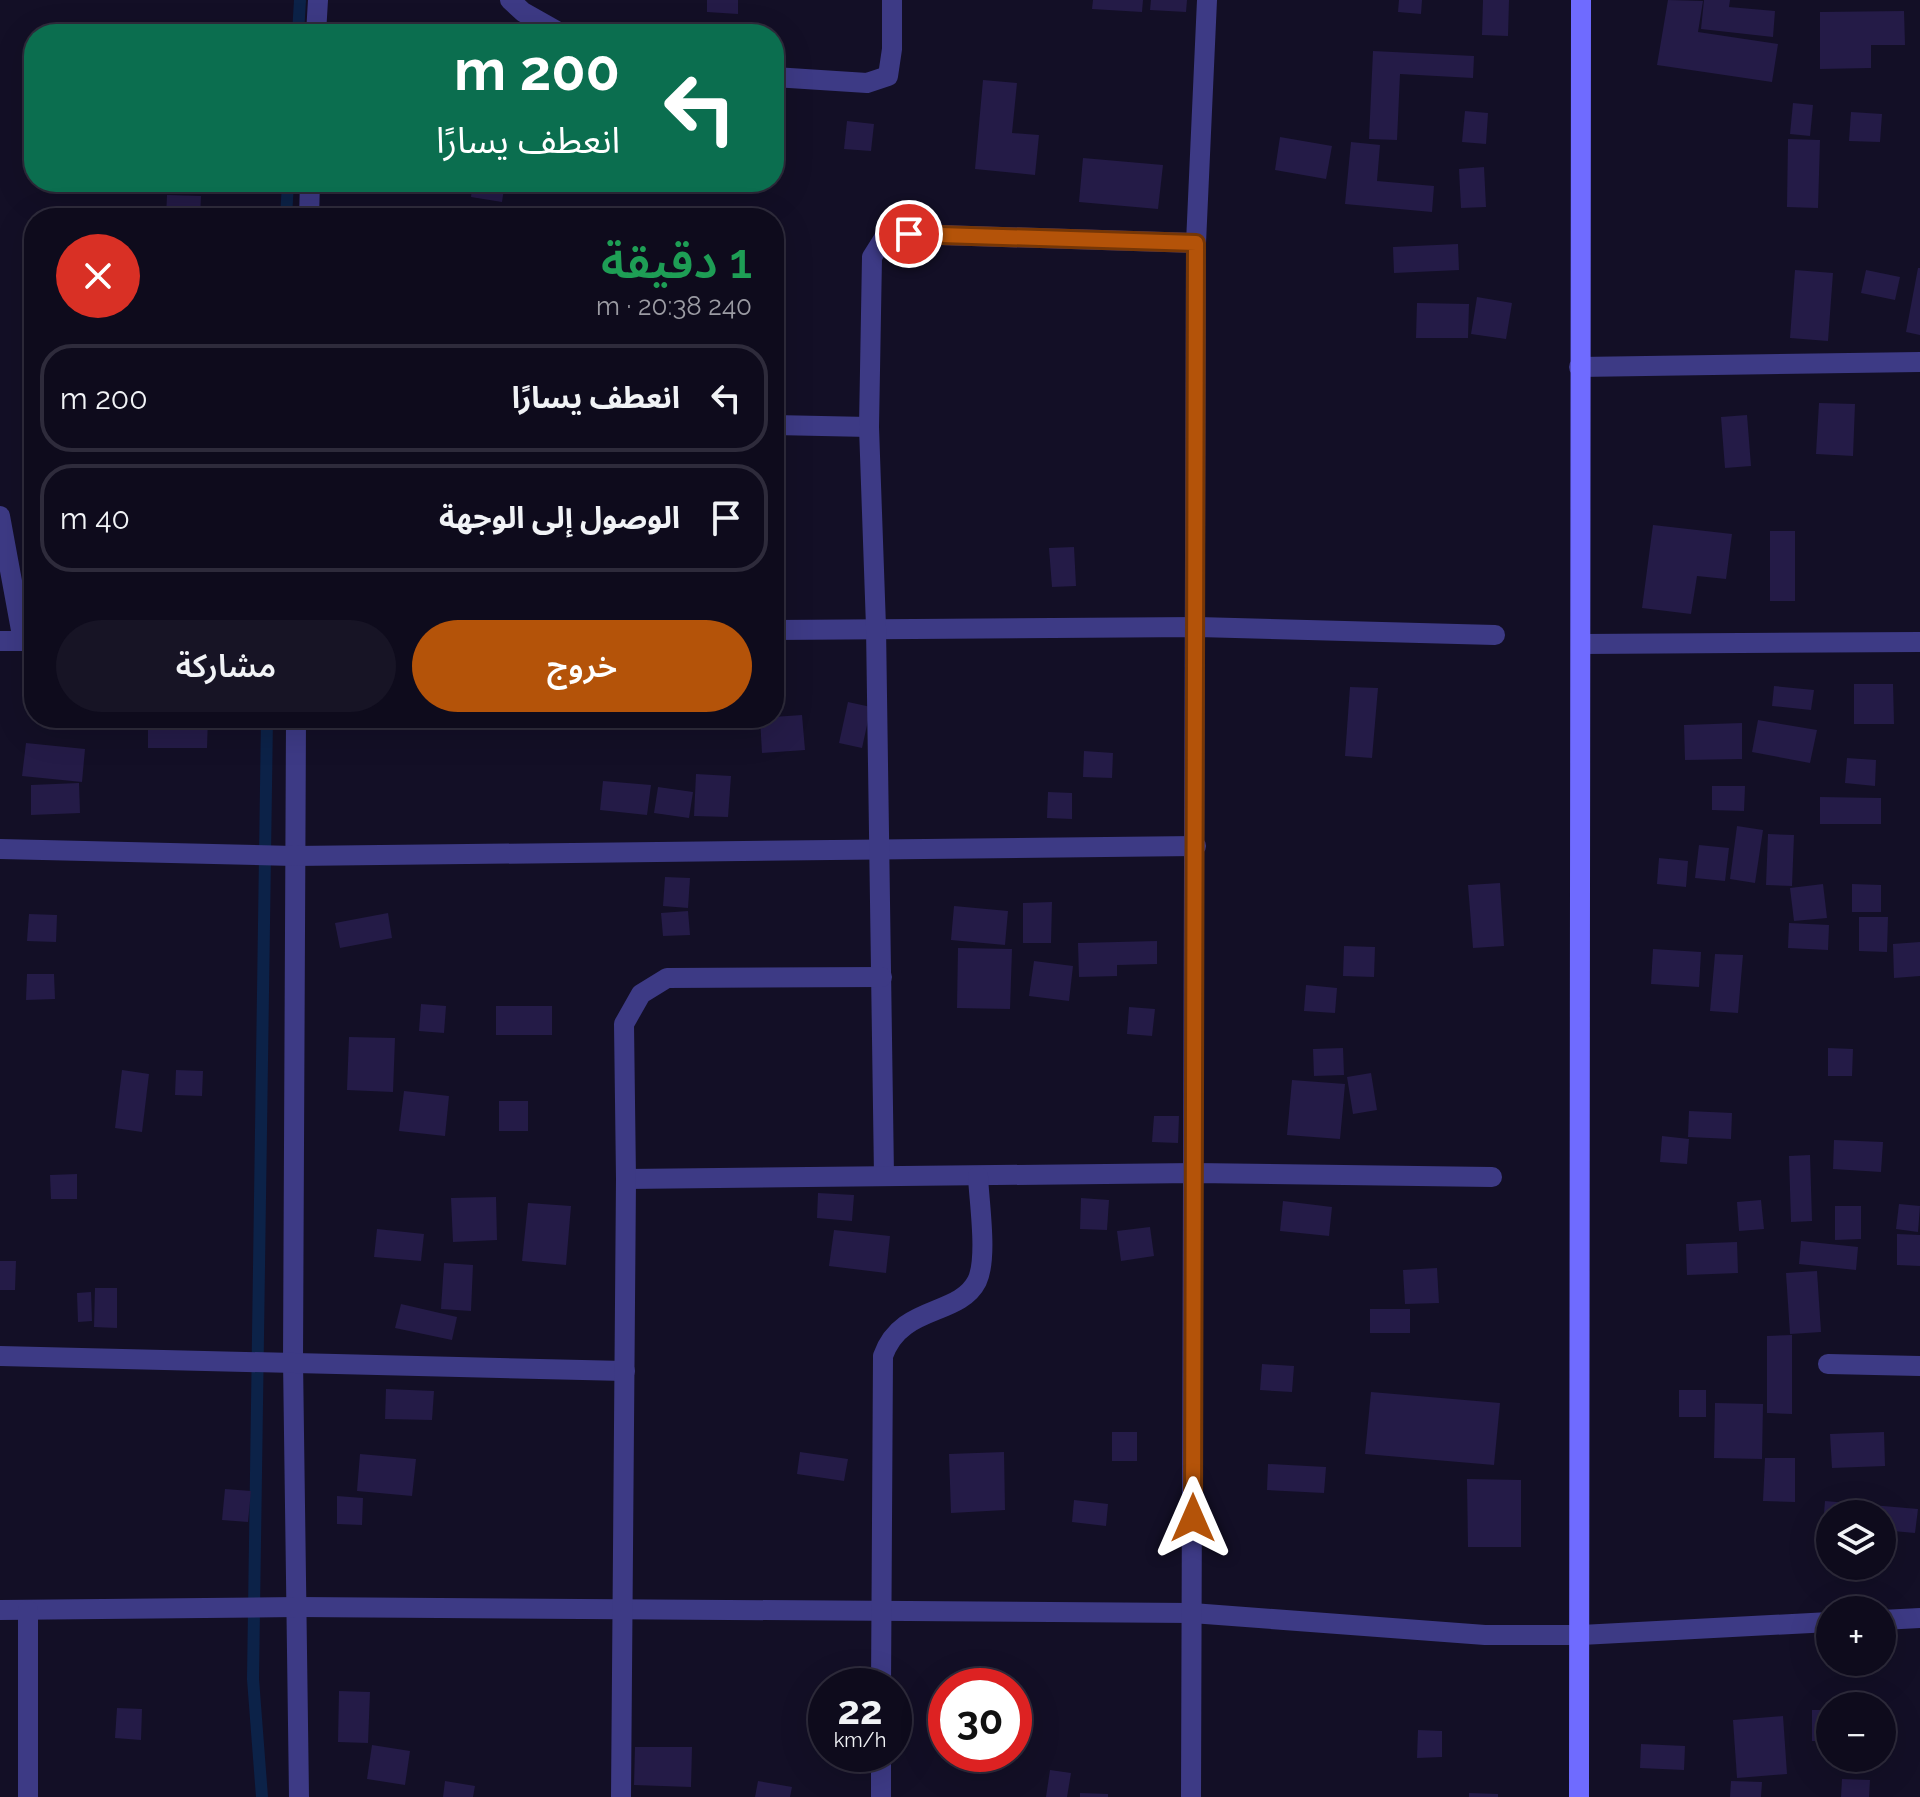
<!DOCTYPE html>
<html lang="ar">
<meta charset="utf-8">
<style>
body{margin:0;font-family:Raleway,"Noto Sans Arabic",sans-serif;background:#171425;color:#f1f3f6;direction:rtl;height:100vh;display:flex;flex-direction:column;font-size:30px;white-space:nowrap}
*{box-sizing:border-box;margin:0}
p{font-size:26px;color:#9b9ba3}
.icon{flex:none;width:44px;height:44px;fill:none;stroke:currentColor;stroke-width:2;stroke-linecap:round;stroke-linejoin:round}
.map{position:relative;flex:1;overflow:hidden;direction:ltr}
.panel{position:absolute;left:24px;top:208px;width:760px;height:520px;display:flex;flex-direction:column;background:#0e0b1c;border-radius:32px;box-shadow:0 8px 32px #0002,0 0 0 2px #2e2b3b;direction:rtl}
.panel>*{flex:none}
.guide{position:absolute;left:24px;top:24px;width:760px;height:168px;border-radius:32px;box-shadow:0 8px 32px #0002,0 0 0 2px #2e2b3b;direction:rtl;background:#0b6e4f;color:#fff;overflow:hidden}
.fabs{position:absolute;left:1816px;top:1500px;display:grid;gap:16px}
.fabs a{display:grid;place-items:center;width:80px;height:80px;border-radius:50%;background:#0e0b1c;box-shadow:0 8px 32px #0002,0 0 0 2px #2e2b3b;font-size:40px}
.speed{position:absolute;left:808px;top:1668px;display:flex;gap:16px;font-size:40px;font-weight:700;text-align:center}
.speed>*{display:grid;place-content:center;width:104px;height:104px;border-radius:50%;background:#0e0b1c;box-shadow:0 8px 32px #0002,0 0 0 2px #2e2b3b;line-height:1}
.speed small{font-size:20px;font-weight:400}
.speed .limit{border:12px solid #d22;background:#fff;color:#111}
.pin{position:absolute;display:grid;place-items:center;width:68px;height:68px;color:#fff;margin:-34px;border:4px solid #fff;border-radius:50%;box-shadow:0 2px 8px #0007}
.me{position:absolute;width:88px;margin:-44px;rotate:0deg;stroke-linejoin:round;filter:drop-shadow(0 0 6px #0008)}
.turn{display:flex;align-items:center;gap:28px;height:168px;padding:0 32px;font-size:36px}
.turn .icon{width:104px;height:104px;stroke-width:2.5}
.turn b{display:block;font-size:56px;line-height:68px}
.round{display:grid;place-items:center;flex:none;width:84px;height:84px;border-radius:42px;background:#171425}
.summary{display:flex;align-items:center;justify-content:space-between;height:136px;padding:0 32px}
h1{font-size:48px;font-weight:600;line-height:60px;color:#1e9e55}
.primary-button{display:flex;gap:16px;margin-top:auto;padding:16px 32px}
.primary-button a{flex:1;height:92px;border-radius:48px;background:#b45309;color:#fff;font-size:32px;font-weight:600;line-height:92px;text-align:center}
.primary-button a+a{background:#171425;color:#f1f3f6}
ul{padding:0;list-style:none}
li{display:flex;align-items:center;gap:24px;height:108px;margin:0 16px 12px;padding:0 16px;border:4px solid #2e2b3b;border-radius:32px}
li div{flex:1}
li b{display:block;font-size:30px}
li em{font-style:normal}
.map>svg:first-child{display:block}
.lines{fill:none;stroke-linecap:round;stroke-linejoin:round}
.stream{stroke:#0c2248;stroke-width:12}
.building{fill:#241b47}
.minor{stroke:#3d3a85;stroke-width:20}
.secondary{stroke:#6f6bff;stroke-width:20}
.route-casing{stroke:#753606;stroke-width:20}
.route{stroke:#b45309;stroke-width:14}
</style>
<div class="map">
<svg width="1920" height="1797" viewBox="0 0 1920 1797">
<rect width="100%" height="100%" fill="#130f26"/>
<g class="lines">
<g class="stream">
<polyline points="298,34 300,0"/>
<polyline points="286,218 288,182"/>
<polyline points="262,1797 253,1679 267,718"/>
</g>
</g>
<g class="building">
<polygon points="707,0 738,0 738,14 707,12"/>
<polygon points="1093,0 1143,0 1142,12 1092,9"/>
<polygon points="1151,0 1187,0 1186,12 1150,10"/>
<polygon points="1399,0 1422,0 1421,14 1398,12"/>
<polygon points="1483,0 1509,0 1508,36 1482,35"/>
<polygon points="1668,0 1703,1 1698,32 1778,44 1772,82 1657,65"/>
<polygon points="1704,0 1730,0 1729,7 1775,11 1773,37 1701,29"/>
<polygon points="1904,11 1905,45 1871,45 1871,68 1820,69 1820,12"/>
<polygon points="1373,51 1474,56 1473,78 1400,74 1397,140 1369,139"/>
<polygon points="983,80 1017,83 1012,133 1039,135 1035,175 975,169"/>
<polygon points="1793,103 1813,105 1810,136 1790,134"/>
<polygon points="1465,111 1488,113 1486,144 1462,142"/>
<polygon points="1851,112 1882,114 1880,142 1849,141"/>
<polygon points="847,121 874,124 871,151 844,149"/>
<polygon points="1280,137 1332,146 1326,179 1275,170"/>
<polygon points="1788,139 1820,140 1818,208 1787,207"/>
<polygon points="1351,142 1380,145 1377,181 1434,186 1432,212 1345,204"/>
<polygon points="1083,158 1163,165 1158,209 1079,202"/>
<polygon points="1484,167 1486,207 1461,208 1459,169"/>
<polygon points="473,182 505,182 502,202 471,197"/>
<polygon points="167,195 201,196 200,218 166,218"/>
<polygon points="1458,244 1459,270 1394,273 1393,247"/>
<polygon points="1918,268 1920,268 1920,335 1906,332"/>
<polygon points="1795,270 1833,273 1828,341 1790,338"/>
<polygon points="1866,270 1900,277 1895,300 1861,293"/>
<polygon points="1477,297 1512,303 1506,339 1471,334"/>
<polygon points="1417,303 1469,304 1468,338 1416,338"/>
<polygon points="1819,403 1855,404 1853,456 1816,454"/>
<polygon points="1747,415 1751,466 1725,468 1721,417"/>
<polygon points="1653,525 1732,534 1726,579 1697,576 1691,614 1642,608"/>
<rect x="1770" y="531" width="25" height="70"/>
<polygon points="1074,547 1076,586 1052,587 1049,548"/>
<polygon points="1854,684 1893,684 1894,724 1854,724"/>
<polygon points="1774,686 1814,690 1811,710 1772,706"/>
<polygon points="1350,687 1378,688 1372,758 1345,756"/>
<polygon points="848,702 871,707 862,748 839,743"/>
<polygon points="802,715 805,750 762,753 760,718"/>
<polygon points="179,718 208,718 207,748 148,748 148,723 179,723"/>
<polygon points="1758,720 1817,730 1810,763 1752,752"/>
<polygon points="1742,723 1742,759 1685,760 1684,725"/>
<polygon points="26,743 85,749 82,782 22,776"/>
<polygon points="1084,751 1113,753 1112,778 1083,777"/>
<polygon points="1847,758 1876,760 1875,786 1845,783"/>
<polygon points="696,774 731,776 728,817 694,816"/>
<polygon points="603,781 651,785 647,815 600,810"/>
<polygon points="79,783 80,813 31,815 31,785"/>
<polygon points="1712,786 1745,786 1744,811 1712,810"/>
<polygon points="658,787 693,792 689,818 654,813"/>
<polygon points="1048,792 1072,793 1072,819 1047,818"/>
<polygon points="1820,797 1881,798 1881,824 1820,824"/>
<polygon points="1737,826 1763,830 1755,883 1730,879"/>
<polygon points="1768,834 1794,835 1792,886 1766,885"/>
<polygon points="1699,845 1729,848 1725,881 1695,878"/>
<polygon points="1659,858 1688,861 1686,887 1657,884"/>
<polygon points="665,877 690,878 688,908 663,906"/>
<polygon points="1500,883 1504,946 1473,948 1468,885"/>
<polygon points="1823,884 1827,918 1794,921 1790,888"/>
<polygon points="1852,884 1881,885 1881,912 1852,912"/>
<polygon points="1052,902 1051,943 1023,943 1023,903"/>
<polygon points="954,906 1008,911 1005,945 951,940"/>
<polygon points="688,911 690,935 663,936 661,913"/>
<polygon points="388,913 392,938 340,948 335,923"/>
<polygon points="29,914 57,915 56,942 27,941"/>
<polygon points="1859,917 1888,917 1887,952 1859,951"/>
<polygon points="1789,923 1829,925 1828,950 1788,948"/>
<polygon points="1157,941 1157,964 1117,965 1117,976 1079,977 1078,943"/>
<polygon points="1920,942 1920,976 1894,978 1893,944"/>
<polygon points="1344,946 1375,947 1374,977 1343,976"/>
<polygon points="958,948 1012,949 1010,1009 957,1008"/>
<polygon points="1653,949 1701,952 1699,987 1651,984"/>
<polygon points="1715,954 1743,955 1738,1013 1710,1011"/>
<polygon points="1034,961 1073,966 1069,1001 1029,996"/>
<polygon points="27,974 54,974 55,999 26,1000"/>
<polygon points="1306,985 1337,988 1335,1013 1304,1011"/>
<polygon points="421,1004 446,1006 444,1033 419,1031"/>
<rect x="496" y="1006" width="56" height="29"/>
<polygon points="1129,1007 1155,1009 1152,1036 1127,1034"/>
<polygon points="349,1037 395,1038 393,1092 347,1090"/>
<polygon points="1343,1048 1344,1075 1314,1076 1313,1049"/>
<polygon points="1828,1048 1853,1049 1852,1076 1828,1076"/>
<polygon points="122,1070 149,1074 142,1132 115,1128"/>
<polygon points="176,1070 203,1071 202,1096 175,1095"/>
<polygon points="1371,1073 1377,1110 1353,1114 1347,1077"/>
<polygon points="1292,1080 1345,1084 1340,1139 1287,1135"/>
<polygon points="404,1091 449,1096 445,1136 399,1131"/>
<rect x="499" y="1101" width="29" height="30"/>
<polygon points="1689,1111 1732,1113 1731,1139 1688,1137"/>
<polygon points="1154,1116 1179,1116 1178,1143 1152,1142"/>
<polygon points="1662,1136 1689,1139 1687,1164 1660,1162"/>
<polygon points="1834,1140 1883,1142 1881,1172 1833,1169"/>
<polygon points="1810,1155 1812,1221 1791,1222 1789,1156"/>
<polygon points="77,1174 77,1199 51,1199 50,1175"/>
<polygon points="818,1193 854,1195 852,1221 817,1218"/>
<polygon points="496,1197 497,1240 453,1242 451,1198"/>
<polygon points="1081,1198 1109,1200 1107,1230 1080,1229"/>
<polygon points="1761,1200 1764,1229 1739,1231 1737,1202"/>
<polygon points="1283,1201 1332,1207 1329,1236 1280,1231"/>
<polygon points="528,1203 571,1206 566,1265 522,1261"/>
<polygon points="1899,1204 1920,1206 1918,1232 1896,1229"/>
<polygon points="1835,1206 1861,1206 1861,1239 1835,1240"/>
<polygon points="1150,1227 1154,1256 1121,1261 1117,1231"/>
<polygon points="377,1229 424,1234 421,1261 374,1257"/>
<polygon points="834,1230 890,1236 886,1273 829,1266"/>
<polygon points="1897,1234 1920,1235 1920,1266 1897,1265"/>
<polygon points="1801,1241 1858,1247 1856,1270 1799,1264"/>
<polygon points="1737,1242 1738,1273 1687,1275 1686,1244"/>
<polygon points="0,1261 16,1261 15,1290 0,1290"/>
<polygon points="444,1263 473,1265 471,1311 441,1309"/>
<polygon points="1437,1268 1439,1303 1405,1304 1403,1270"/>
<polygon points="1817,1271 1821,1332 1790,1334 1786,1273"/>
<polygon points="95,1288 117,1288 117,1328 94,1327"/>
<polygon points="91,1292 92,1321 78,1322 77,1293"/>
<polygon points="401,1304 457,1317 452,1340 395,1328"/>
<rect x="1370" y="1309" width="40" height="24"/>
<polygon points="1792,1335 1792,1414 1767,1413 1767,1336"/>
<polygon points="1262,1364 1294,1366 1292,1392 1260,1390"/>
<polygon points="386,1389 434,1391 432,1420 385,1419"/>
<rect x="1679" y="1390" width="27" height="27"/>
<polygon points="1371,1392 1500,1403 1494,1465 1365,1454"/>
<polygon points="1715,1403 1763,1404 1762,1459 1714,1458"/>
<rect x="1112" y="1432" width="25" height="29"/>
<polygon points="1884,1432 1885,1466 1832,1468 1830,1434"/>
<polygon points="800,1452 848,1459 844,1481 797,1474"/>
<polygon points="1004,1452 1005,1510 951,1513 949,1454"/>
<polygon points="360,1454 416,1459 412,1496 357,1491"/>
<polygon points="1765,1458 1795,1458 1795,1502 1763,1501"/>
<polygon points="1268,1464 1326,1467 1324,1493 1267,1490"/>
<polygon points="1467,1479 1521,1480 1521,1547 1468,1547"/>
<polygon points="225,1489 251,1491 248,1522 222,1520"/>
<polygon points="337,1496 363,1498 362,1525 337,1524"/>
<polygon points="1074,1500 1108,1504 1106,1526 1072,1522"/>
<polygon points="1825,1501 1918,1509 1915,1533 1882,1530 1882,1514 1830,1514 1830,1527 1823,1526"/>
<polygon points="339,1691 370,1692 368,1743 338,1742"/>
<polygon points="117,1708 142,1709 141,1740 115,1738"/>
<rect x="1812" y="1710" width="18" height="31"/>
<polygon points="1783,1716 1787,1774 1737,1778 1733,1720"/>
<polygon points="1418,1730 1442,1731 1442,1757 1417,1758"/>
<polygon points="1641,1744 1685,1746 1684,1770 1640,1768"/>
<polygon points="372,1745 410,1751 405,1785 367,1779"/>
<polygon points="635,1747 692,1747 691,1787 634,1785"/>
<polygon points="1050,1770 1071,1773 1067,1797 1046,1797"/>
<polygon points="1842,1779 1870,1780 1869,1797 1841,1797"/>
<polygon points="445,1781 475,1786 473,1797 443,1797"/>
<polygon points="758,1781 792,1787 790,1797 755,1797"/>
<polygon points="1731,1781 1762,1782 1761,1797 1730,1797"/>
<polygon points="1080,1793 1108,1794 1108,1797 1080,1797"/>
<polygon points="1469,1793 1498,1794 1498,1797 1469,1797"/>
</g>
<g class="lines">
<g class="minor">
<polyline points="510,0 523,12 562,34"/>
<polyline points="316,34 318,0"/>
<polyline points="774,77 867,83 888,76 892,49 892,0"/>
<polyline points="309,218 310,182"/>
<polyline points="1579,367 1920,362"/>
<polyline points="774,425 869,427"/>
<polyline points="0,516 23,641"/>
<polyline points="774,630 1198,627 1495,635"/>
<polyline points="0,641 34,641"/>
<polyline points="1582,644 1920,642"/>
<polyline points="296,718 293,1360 299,1797"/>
<polyline points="0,849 294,856 1196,846"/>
<polyline points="884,1176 876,627 869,427 872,257 884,238 909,234 1196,243"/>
<polyline points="626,1179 1195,1173 1492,1177"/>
<polyline points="0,1356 625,1371"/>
<polyline points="1828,1364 1920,1366"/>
<polyline points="0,1610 298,1607 1192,1613 1485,1635 1581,1635 1830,1622"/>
<polyline points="28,1610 28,1797"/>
<polyline points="1882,1620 1920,1618"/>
<path d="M881 1686 883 1356C901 1304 959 1317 977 1281 988 1258 979 1202 978 1176"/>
<polyline points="621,1797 626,1179 624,1024 641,994 667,978 882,977"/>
<polyline points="881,1797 881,1754"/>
<polyline points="1191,1797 1196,243 1207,0"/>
</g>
<polyline class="secondary" points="1579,1797 1581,0"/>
</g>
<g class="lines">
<g class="route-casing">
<polyline id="route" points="909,234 1196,243 1193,1518"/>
</g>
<use href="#route" class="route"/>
</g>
</svg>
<div class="fabs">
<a><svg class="icon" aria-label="layers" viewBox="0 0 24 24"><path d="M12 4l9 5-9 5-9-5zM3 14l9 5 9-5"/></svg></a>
<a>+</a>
<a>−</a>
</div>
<div class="speed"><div>22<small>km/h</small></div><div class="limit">30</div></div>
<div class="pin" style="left:909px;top:234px;background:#d93025"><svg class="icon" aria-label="arrive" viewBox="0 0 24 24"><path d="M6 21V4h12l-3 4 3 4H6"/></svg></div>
<svg class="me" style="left:1193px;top:1518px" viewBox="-20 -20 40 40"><path d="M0-17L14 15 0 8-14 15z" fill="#b45309" stroke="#fff" stroke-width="4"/></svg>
<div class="guide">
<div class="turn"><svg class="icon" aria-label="left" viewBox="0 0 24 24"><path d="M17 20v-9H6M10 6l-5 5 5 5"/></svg><div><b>200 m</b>انعطف يسارًا</div></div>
</div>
<section class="panel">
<div class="summary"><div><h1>1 دقيقة</h1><p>240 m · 20:38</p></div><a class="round" style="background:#d93025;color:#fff"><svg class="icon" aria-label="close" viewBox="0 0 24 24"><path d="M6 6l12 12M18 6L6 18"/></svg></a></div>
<ul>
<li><svg class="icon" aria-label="left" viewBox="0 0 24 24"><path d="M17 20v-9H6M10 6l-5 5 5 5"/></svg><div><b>انعطف يسارًا</b></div><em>200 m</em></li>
<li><svg class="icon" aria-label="arrive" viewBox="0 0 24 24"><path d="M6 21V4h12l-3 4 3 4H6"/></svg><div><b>الوصول إلى الوجهة</b></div><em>40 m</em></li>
</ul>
<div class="primary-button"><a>خروج</a><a>مشاركة</a></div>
</section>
</div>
